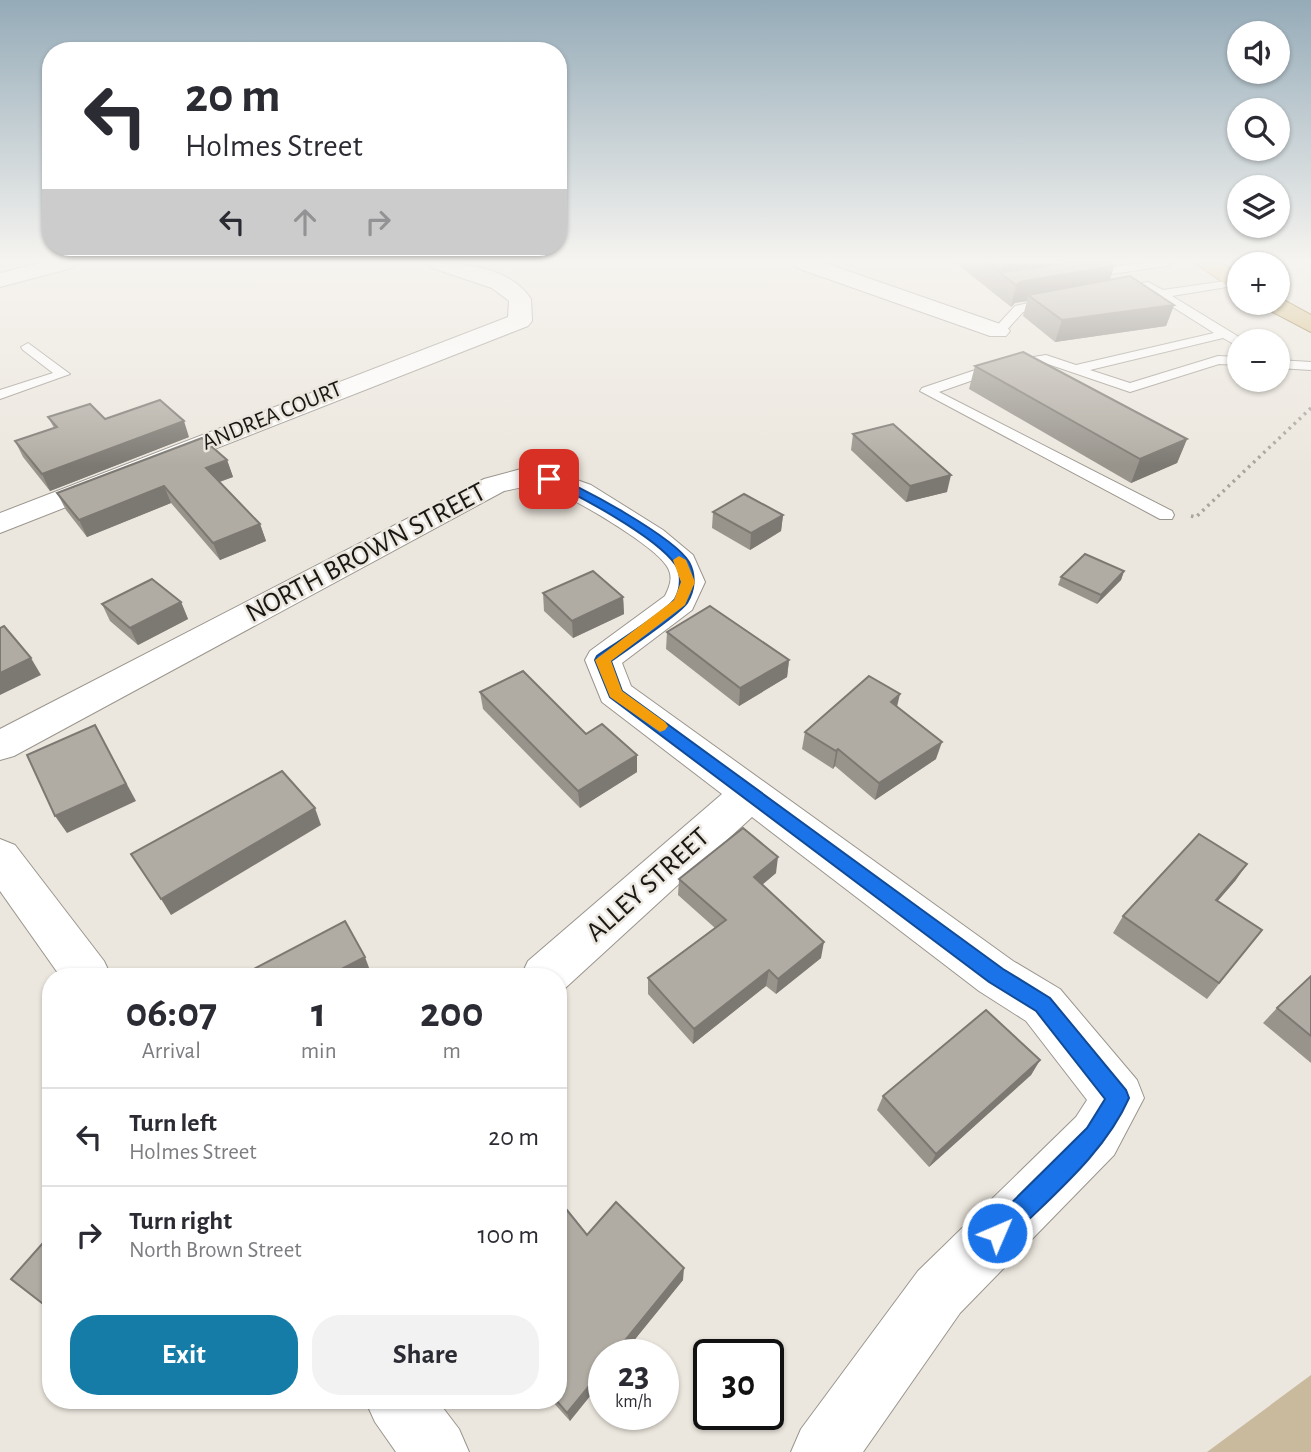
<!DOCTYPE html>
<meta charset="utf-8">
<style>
body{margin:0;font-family:"Alegreya Sans",sans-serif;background:#f2f2f3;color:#2b2b33;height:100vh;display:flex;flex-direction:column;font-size:26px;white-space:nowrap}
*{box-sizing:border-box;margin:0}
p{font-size:23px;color:#7c7c81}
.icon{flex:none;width:38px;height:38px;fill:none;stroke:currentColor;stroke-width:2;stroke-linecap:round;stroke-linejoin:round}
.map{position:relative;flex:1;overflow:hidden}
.sheet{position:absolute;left:42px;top:968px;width:525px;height:441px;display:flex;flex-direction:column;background:#fff;border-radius:28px;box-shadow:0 2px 5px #0004}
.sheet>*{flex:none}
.guide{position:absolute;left:42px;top:42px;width:525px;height:214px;border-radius:28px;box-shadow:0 2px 5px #0004;background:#fff;color:#2b2b33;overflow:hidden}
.tools{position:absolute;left:1227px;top:21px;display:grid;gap:14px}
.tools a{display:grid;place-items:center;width:63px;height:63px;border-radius:50%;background:#fff;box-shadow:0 2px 5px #0004;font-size:35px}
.speed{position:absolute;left:588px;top:1339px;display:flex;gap:14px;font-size:35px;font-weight:700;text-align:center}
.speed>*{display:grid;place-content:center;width:91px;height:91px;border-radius:50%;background:#fff;box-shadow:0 2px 5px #0004;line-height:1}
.speed small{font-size:18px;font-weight:400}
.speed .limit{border:4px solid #111;border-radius:10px;background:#fff;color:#111}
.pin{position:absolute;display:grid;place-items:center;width:60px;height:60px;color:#fff;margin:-30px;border-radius:14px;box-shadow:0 4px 10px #0006}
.me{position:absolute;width:77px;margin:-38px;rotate:45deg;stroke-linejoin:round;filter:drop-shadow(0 0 5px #0008)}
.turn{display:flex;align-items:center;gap:24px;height:147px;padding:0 28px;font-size:32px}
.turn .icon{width:91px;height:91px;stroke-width:2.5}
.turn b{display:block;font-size:49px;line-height:60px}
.lanes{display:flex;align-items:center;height:66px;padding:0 28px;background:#0003;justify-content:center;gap:35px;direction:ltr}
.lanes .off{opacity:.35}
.eta{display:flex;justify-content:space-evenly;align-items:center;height:119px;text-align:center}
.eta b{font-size:42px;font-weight:600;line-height:49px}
.action{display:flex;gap:14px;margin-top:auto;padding:14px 28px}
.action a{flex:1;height:80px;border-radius:28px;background:#147ca6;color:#fff;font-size:28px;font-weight:600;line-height:80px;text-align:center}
.action a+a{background:#f2f2f3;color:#2b2b33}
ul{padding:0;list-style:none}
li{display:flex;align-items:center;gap:21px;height:98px;padding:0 28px;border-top:2px solid #e1e1e2}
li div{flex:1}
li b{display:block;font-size:26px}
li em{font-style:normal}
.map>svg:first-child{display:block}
.green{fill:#c9ba9d}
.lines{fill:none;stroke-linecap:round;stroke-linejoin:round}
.service-casing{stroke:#9a958d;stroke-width:2}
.minor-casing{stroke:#9a958d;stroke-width:2}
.primary-casing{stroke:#81621d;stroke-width:2}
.path{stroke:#a8a49d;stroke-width:3.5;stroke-dasharray:2.5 4.5;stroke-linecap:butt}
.service{fill:#fff;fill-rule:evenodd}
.minor{fill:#fff;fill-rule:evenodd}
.primary{fill:#d4b97a;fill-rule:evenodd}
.wall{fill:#98948c}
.shaded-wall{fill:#7c7872}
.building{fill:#b1aca3;stroke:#7c7872;stroke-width:2}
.route{fill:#1a73e8;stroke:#114b97;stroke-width:2}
.slow{fill:#f59e0b}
.labels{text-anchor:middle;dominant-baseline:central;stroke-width:5;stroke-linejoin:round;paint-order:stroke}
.far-street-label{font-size:23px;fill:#1a1815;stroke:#ece7de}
.street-label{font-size:28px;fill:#1a1815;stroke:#ece7de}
</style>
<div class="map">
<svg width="1311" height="1452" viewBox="0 0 1311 1452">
<rect width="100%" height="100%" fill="#ece7de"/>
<polygon class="green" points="1311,1375 1311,1452 1207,1452"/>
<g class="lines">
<g class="service-casing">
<g id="service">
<polygon points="1142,263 1172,263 1166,266 1085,278 1079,274 1085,270"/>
<polygon points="1239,279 1239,285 1172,296 1244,340 1239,341 1239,347 1223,338 1090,370 1130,383 1218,356 1239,357 1239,365 1219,364 1130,392 1045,363 999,371 939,392 1172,511 1174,515 1172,519 1160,519 920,391 922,388 996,363 1046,355 1076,365 1214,333 1146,290 1117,295 1111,291 1117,287 1148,282 1163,290"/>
<polygon points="1051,298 1057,302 1055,305 1023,312 1003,334 998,335 992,331 1015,306"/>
<polygon points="28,343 70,374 0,399 0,390 53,373 23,350 21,347"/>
<polygon points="1278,360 1311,362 1311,370 1278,368"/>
</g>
</g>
<g class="minor-casing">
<g id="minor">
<polygon points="40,263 75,263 72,268 0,287 0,273"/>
<path d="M430 263C464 263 510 267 531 299L532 321 528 326 0 533V513L508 317 509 301 492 288 432 268Z"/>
<polygon points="794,263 825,263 1006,326 1010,331 1006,336 990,336 797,268"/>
<path d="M521 469 549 470 591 485 663 530 693 555 705 582 692 610 622 663 631 686 1013 961 1060 989 1137 1080 1144 1098 1114 1155 960 1313 863 1452H791L801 1429 918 1271 1076 1117 1087 1100 1026 1021 979 991 752 817 562 991 558 992V976H521L528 961 722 794 602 702 585 660 590 651 665 596C670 586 674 576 666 565 653 545 572 496 547 489 533 484 518 488 504 491L14 756 0 760V729L484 479Z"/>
<polygon points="0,839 15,845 104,961 111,976 60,976 0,891"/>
<polygon points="365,1400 437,1400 459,1429 469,1452 396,1452 375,1422"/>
</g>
</g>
<g class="primary-casing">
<g id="primary">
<polygon points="1195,263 1221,263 1239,274 1239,290 1231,288"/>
<polygon points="1278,297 1311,315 1311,332 1265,308 1262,303 1278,303"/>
</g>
</g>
<polyline class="path" points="1191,516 1196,517 1311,408"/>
<use href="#service" class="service"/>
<use href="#minor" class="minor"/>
<use href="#primary" class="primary"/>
</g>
<g class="wall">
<polygon points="956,263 1110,263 1110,279 1174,305 1166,326 1055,342 1023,316 1027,301 1015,303 1011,307"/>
<polygon points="975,366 1187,439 1177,463 1131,483 969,389"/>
<polygon points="48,417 105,419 189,437 50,491 23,457 15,441 54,428"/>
<polygon points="853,434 947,492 906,502 851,450"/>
<polygon points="227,460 233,477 220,482 260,524 266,541 220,560 171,503 87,537 66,510 57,493"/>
<polygon points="713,512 783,515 781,531 750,550 712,528"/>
<polygon points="1124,571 1121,580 1097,604 1058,585 1061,577"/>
<polygon points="543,593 623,597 624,614 573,638 544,611"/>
<polygon points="181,602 188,619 138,645 110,621 102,604"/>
<polygon points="667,632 789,660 787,677 739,706 666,649"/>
<polygon points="480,692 586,734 637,755 637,772 580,808 483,709"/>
<polygon points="897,707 936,759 875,800 835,766 833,769 802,749 805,732"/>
<polygon points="1247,864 1235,881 1217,901 1262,930 1207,999 1113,933 1123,916"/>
<polygon points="776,873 762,885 821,958 776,994 766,986 693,1044 648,994 648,978 715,928 678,895 679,879"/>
<polygon points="1311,976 1311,1063 1263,1023 1277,1008"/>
<polygon points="1040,1060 1031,1075 929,1167 877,1110 883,1096"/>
<polygon points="587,1235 683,1280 623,1354 604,1354 570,1421 551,1400 558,1400"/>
</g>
<g class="shaded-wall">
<polygon points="1004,263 1083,263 1001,274"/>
<polygon points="1114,266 1108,287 1028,295 1027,301 1015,303 1011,307 1016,285 1020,282"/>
<polygon points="1174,305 1166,326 1055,342 1062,320"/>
<polygon points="184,421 189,437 50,491 42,474"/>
<polygon points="1187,439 1177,463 1131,483 1140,459"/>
<polygon points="227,460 233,477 212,484 206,468"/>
<polygon points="951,475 947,492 906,502 910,486"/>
<polygon points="164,486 171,503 87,537 79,520"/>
<polygon points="783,515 781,531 750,550 751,533"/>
<polygon points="260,524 266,541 220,560 213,543"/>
<polygon points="1124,571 1121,580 1097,604 1101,595"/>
<polygon points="623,597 624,614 573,638 572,621"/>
<polygon points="181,602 188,619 138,645 130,628"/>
<polygon points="31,658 41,675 0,695 0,673"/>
<polygon points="789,660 787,677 739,706 740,688"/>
<polygon points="900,694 896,711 891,702"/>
<polygon points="95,725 136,801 67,833 55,816"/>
<polygon points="942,742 936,759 875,800 879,783"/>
<polygon points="838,749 835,766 833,769 836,751"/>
<polygon points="637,755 637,772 580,808 578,791"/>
<polygon points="315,808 321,825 171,915 161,899"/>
<polygon points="778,857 776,873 752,893 754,877"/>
<polygon points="1247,864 1235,881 1204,917 1216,900"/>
<polygon points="824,942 821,958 776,994 778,979"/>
<polygon points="365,957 371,973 364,976 328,976"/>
<polygon points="769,970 766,986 693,1044 694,1029"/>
<polygon points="1040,1060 1031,1075 929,1167 936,1154"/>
<polygon points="684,1268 683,1280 623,1354 614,1354"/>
<polygon points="604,1368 604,1379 570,1421 567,1413"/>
</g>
<g class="building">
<polygon points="987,263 991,263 1003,272 1067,263 1110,263 1114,266 1020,282 1016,285"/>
<polygon points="1130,276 1174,305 1062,320 1028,295"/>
<polygon points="1023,352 1187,439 1140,459 975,366"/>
<polygon points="160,400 184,421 42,474 15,441 57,427 48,417 90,404 105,419"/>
<polygon points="893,424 951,475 910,486 853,434"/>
<polygon points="202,438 227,460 206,468 260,524 213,543 164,486 79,520 57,493"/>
<polygon points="744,494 783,515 751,533 713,512"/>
<polygon points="1085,554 1124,571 1101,595 1061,577"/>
<polygon points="593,571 623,597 572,621 543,593"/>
<polygon points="152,579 181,602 130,628 102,604"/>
<polygon points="710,606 789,660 740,688 667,632"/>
<polygon points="4,626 31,658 0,673 0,628"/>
<polygon points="523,671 586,734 602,724 637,755 578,791 480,692"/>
<polygon points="869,676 900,694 891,702 942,742 879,783 838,749 836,751 805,732"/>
<polygon points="95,725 126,784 55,816 27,755"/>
<polygon points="282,771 315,808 161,899 131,854"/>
<polygon points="743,828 778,857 754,877 824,942 778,979 769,970 694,1029 648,978 726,920 679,879"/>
<polygon points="1199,834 1247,864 1216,900 1262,930 1219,983 1123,916"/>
<polygon points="345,921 365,957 328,976 253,976 250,971"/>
<polygon points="1311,976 1311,1036 1277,1008"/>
<polygon points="986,1010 1040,1060 936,1154 883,1096"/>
<polygon points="558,1199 587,1235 616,1202 684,1268 614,1354 604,1354 604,1368 567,1413 556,1400 558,1400"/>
<polygon points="51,1234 51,1310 11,1279"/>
</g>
<linearGradient id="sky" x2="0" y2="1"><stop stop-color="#95abb8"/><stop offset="0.56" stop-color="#f6f4f0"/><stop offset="1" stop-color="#f6f4f0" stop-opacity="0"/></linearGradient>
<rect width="1311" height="466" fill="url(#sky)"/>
<path class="route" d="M549 475C577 483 675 538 689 562 696 575 695 590 687 603 679 615 626 650 611 661L622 691 1003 969 1050 998 1126 1090 1129 1098C1104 1155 1049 1198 1006 1242L997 1245 989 1242 985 1233 989 1225 1087 1128 1105 1099 1036 1011 989 982 610 697 595 660 597 656C613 645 666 611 675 599 681 589 682 573 675 564 656 537 576 493 545 481L543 479Z"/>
<polygon class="slow" points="679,556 686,560 695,582 685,605 611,661 622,691 665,722 668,726 665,730 660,732 610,697 595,660 674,600 681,582 673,560"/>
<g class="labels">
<g class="far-street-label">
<text transform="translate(272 416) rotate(-22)">ANDREA COURT</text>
</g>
<g class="street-label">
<text transform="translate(366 553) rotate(-28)">NORTH BROWN STREET</text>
<text transform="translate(648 885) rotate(-42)">ALLEY STREET</text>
</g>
</g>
</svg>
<div class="tools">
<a><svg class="icon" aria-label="sound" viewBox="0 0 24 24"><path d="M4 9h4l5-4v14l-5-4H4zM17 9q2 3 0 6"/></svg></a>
<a><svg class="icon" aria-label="search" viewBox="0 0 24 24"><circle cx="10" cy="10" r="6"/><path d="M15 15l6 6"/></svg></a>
<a><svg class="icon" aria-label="layers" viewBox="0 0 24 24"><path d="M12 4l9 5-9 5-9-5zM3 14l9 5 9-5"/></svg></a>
<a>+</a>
<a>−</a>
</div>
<div class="speed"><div>23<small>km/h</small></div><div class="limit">30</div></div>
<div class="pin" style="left:549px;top:479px;background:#d93025"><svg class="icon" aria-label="arrive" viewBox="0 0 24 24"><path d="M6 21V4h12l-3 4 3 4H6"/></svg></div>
<svg class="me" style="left:997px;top:1233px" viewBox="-20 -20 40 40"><circle r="17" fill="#1a73e8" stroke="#fff" stroke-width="3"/><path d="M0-11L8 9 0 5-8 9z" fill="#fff"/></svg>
<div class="guide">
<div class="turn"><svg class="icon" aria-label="left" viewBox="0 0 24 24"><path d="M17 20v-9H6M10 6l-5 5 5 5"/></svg><div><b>20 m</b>Holmes Street</div></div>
<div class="lanes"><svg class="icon" aria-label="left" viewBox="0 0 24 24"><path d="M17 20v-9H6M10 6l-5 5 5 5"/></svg><svg class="icon off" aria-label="ahead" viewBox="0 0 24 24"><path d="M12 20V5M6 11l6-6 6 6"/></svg><svg class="icon off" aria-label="right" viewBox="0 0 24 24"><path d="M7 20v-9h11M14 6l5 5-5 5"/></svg></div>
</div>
<section class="sheet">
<div class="eta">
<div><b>06:07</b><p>Arrival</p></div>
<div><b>1</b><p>min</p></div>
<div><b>200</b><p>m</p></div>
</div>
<ul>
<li><svg class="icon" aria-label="left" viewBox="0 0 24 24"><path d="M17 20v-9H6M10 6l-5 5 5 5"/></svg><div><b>Turn left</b><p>Holmes Street</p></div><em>20 m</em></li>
<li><svg class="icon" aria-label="right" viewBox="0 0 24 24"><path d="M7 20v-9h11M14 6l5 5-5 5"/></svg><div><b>Turn right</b><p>North Brown Street</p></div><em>100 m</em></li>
</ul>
<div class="action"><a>Exit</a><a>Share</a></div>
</section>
</div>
